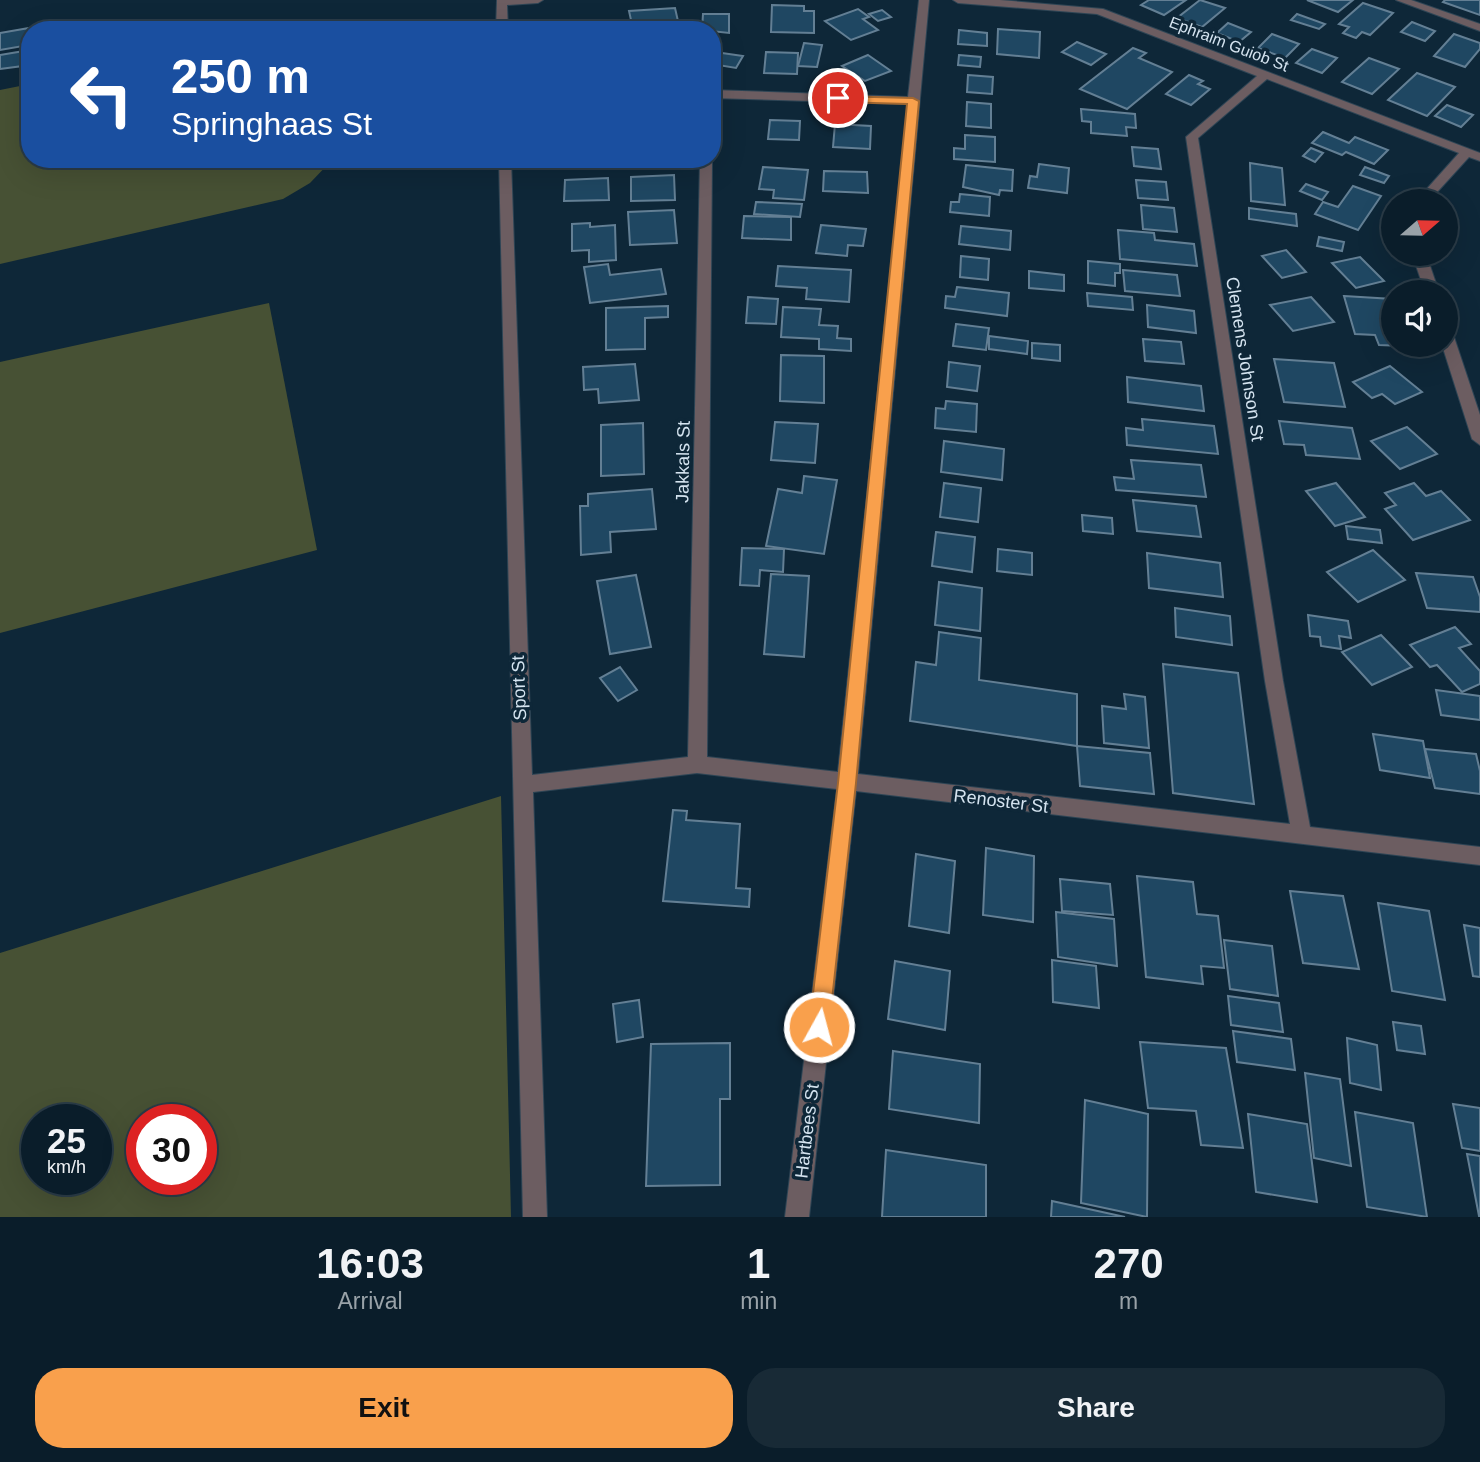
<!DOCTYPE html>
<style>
body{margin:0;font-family:Helvetica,sans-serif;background:#182a36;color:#f1f3f6;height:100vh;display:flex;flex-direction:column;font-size:26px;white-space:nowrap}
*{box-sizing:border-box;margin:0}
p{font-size:23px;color:#99a2a8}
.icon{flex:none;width:38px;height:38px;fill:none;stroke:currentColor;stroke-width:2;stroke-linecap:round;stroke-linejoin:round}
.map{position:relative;height:1217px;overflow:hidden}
.drawer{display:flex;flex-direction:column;background:#0a1d2a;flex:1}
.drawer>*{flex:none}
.guide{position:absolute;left:21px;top:21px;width:700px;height:147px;border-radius:28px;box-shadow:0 7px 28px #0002,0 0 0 2px #2a3b47;background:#1a4fa0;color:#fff;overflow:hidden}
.needle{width:46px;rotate:70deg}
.buttons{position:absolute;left:1381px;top:189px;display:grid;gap:14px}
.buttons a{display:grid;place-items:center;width:77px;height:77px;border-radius:50%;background:#0a1d2a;box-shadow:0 7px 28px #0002,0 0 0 2px #2a3b47;font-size:35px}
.speed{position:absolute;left:21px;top:1104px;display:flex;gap:14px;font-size:35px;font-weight:700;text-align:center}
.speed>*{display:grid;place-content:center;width:91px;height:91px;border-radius:50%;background:#0a1d2a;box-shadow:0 7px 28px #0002,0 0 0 2px #2a3b47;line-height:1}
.speed small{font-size:18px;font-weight:400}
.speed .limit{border:10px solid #d22;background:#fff;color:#111}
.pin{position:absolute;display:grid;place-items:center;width:60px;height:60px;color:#fff;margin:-30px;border:4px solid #fff;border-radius:50%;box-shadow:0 2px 7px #0007}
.me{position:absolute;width:77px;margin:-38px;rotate:7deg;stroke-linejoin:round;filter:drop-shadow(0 0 5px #0008)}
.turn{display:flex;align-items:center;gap:24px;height:147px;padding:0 35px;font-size:32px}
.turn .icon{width:91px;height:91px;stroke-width:2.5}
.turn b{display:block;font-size:49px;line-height:60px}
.eta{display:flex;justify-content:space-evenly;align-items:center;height:119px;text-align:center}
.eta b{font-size:42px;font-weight:700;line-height:49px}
.cta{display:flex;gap:14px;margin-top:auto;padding:14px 35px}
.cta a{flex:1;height:80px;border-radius:28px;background:#f9a04c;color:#111;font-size:28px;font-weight:700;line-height:80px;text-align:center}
.cta a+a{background:#182a36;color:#f1f3f6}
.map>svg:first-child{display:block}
.green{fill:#475134;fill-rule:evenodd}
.building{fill:#1f4762;stroke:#637f94;stroke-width:2}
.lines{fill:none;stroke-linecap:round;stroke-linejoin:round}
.minor-casing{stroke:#2e4555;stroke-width:2}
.minor{fill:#6c5d61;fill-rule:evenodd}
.route{fill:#f9a04c;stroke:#a26831;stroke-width:2}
.labels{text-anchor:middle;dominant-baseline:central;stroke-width:7;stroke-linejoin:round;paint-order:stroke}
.far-street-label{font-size:16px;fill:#d5e4f0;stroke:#0e2738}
.street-label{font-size:18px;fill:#d5e4f0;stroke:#0e2738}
</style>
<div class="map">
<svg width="1480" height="1217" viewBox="0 0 1480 1217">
<rect width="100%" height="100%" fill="#0e2738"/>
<g class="green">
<polygon points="30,84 30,159 333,159 310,183 283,199 0,264 0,90"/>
<polygon points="269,303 317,550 0,633 0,362"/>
<path d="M501 796 511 1217H0V953ZM37 1120H96V1180H37ZM142 1120H201V1180H142Z"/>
</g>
<g class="building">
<polygon points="1149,0 1186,0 1164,15 1141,5"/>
<polygon points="1200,0 1225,8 1202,27 1177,18"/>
<polygon points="1307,0 1353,0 1338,12"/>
<polygon points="1445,0 1480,0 1480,15 1443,2"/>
<polygon points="1363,3 1393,13 1370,35 1362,32 1356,38 1343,33 1349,27 1339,24"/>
<polygon points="772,5 804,6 804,11 814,11 814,33 771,32"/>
<polygon points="675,8 680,30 624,30 622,20 631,20 629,11"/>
<polygon points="858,9 869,17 863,19 878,30 851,40 825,21"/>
<polygon points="882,10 891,17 878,21 869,14"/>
<polygon points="703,14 729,14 729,33 702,30"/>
<polygon points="1297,14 1325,24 1319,29 1291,20"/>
<polygon points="581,20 601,30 562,30"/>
<polygon points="1412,22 1435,31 1425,41 1401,32"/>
<polygon points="1228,23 1251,32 1239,42 1217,33"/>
<polygon points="29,28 29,45 0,50 0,33"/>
<polygon points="998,29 1040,32 1039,58 997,54"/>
<polygon points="959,30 987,33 987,46 958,44"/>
<polygon points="1272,34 1299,44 1285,58 1258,48"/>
<polygon points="1454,34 1480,43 1480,49 1465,67 1434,56"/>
<polygon points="1077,42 1106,54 1091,65 1062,52"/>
<polygon points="804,43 822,45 817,67 798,66"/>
<polygon points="1133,48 1146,53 1139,58 1172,72 1127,109 1080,89"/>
<polygon points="1312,49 1337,58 1322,73 1296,63"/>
<polygon points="30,50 30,65 0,69 0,55"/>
<polygon points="715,52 743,56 736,68 712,64"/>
<polygon points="766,52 798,53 797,74 764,73"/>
<polygon points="868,55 891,71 865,81 842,66"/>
<polygon points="959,55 981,57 980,67 958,65"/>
<polygon points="1369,58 1399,69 1372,94 1342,82"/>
<polygon points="1417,73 1455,87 1427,116 1388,100"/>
<polygon points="968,75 993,77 992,94 967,92"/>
<polygon points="1189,75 1203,81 1198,84 1210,89 1191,105 1166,94"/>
<polygon points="967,102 991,104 991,128 966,126"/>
<polygon points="1447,105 1473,115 1461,127 1435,116"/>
<polygon points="1081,109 1135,114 1136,128 1126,127 1127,136 1091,133 1091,122 1082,121"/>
<polygon points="770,120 800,121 799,140 768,139"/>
<polygon points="835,124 871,126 870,149 833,147"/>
<polygon points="1323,132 1349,143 1355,137 1388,150 1374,164 1346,152 1342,155 1312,143"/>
<polygon points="965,135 995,137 995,162 954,159 954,148 965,149"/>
<polygon points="1132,147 1158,149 1161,169 1134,166"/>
<polygon points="1311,148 1323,153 1315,162 1303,156"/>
<polygon points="1250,163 1282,168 1285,205 1251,201"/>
<polygon points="1039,164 1069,168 1067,193 1028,188 1030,176 1037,177"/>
<polygon points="966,165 1013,170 1012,191 1000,190 999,195 963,187"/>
<polygon points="763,167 808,170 804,200 773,198 774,190 759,189"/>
<polygon points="1365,167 1389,176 1384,183 1360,175"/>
<polygon points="824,171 867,172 868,193 823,191"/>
<polygon points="674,175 675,200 631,201 631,177"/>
<polygon points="608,178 609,200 564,201 565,180"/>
<polygon points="1136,180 1166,182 1168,200 1138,198"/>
<polygon points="1306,184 1328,192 1322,200 1300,191"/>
<polygon points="1353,186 1381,196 1358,230 1315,214 1323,202 1338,207"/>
<polygon points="960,194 990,197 989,216 950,212 951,202 959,202"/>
<polygon points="756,202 802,204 800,217 754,214"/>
<polygon points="1141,205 1174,208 1177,232 1143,229"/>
<polygon points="1249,208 1296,214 1297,226 1249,219"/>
<polygon points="674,210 677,243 630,245 628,212"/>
<polygon points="744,216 791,217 791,240 742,238"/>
<polygon points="590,223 590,227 615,225 616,260 589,262 589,250 572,251 572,224"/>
<polygon points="821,225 866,229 863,246 848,245 847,256 816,253"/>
<polygon points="961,226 1011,231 1010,250 959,244"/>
<polygon points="1118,230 1154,233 1155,240 1194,244 1197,266 1120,259"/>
<polygon points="1319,237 1344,242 1342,251 1317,246"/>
<polygon points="1286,250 1306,272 1282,278 1262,256"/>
<polygon points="961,256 989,259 988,280 960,277"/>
<polygon points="1360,257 1384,281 1356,288 1332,263"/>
<polygon points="1088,261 1120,264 1120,273 1115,273 1115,286 1088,283"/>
<polygon points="608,264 610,275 661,269 666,294 590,303 584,267"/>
<polygon points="778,266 851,270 849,302 806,299 807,288 776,286"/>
<polygon points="1123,270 1177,275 1180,296 1125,291"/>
<polygon points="1029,271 1064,275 1064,291 1029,288"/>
<polygon points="957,287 1009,293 1007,316 945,308 946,296 955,297"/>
<polygon points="1087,293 1132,297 1133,310 1088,306"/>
<polygon points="1344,296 1393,299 1393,345 1404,346 1379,345 1375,335 1355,334"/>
<polygon points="748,297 778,299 776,324 746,323"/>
<polygon points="1311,297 1334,322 1293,331 1270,305"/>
<polygon points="1147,305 1194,311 1196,333 1148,327"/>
<polygon points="668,306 668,317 645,318 645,349 606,350 606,308"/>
<polygon points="783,307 821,309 819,325 838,326 837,338 851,339 851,351 819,349 819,339 781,337"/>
<polygon points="956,324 989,328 986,350 953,346"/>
<polygon points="989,336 1028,341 1027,354 989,349"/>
<polygon points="1143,339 1181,342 1184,364 1145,361"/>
<polygon points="1032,343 1060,345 1060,361 1032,358"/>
<polygon points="781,355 824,356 824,403 780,401"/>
<polygon points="1274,359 1334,363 1345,407 1284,402"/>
<polygon points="949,362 980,366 977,391 947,387"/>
<polygon points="635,364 639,400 599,403 598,389 584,390 583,367"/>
<polygon points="1390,366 1422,392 1395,404 1382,394 1372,398 1353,382"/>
<polygon points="1127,377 1201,386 1204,411 1128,402"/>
<polygon points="946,401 977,404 976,432 935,428 936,408 945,409"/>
<polygon points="1142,419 1214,426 1218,454 1127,445 1126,428 1143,430"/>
<polygon points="1279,421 1352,428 1360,459 1306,455 1304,445 1284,444"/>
<polygon points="775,422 818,424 815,463 771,460"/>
<polygon points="643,423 644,474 601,476 601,425"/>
<polygon points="1407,427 1437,454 1400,469 1371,441"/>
<polygon points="944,441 1004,449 1002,480 941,472"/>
<polygon points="1131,460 1201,465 1206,497 1116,490 1114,477 1134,479"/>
<polygon points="804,476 837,480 824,554 766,546 778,489 802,493"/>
<polygon points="944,483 981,488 978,522 940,517"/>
<polygon points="1336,483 1365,517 1335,526 1306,491"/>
<polygon points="1414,483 1426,496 1441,491 1470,520 1413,540 1385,509 1396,505 1385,493"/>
<polygon points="652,489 656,529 610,532 611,552 581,555 580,506 588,506 588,494"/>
<polygon points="1133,500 1196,506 1201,537 1137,531"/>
<polygon points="1082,515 1112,518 1113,534 1083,531"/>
<polygon points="1346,526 1380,530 1382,543 1348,539"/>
<polygon points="936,532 975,537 972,572 932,566"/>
<polygon points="742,548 784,549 783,572 760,570 759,586 740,585"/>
<polygon points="998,549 1032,553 1032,575 997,571"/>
<polygon points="1373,550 1405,580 1358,602 1327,572"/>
<polygon points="1147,553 1220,563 1223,597 1149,588"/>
<polygon points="1416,573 1473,577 1480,597 1480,612 1427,608"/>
<polygon points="771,574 809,576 804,657 764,654"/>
<polygon points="636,575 651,647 610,654 597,581"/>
<polygon points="939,582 982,588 980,631 935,625"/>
<polygon points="1175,608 1230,616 1232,645 1176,637"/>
<polygon points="1308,615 1348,621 1351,638 1339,636 1341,649 1321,646 1320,637 1310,636"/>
<polygon points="1455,627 1471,644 1459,648 1480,671 1480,684 1462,692 1437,665 1430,667 1410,645"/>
<polygon points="939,632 981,638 979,680 1077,694 1077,746 910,721 916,662 936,665"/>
<polygon points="1381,635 1412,667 1372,685 1342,652"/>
<polygon points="1163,664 1238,673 1254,804 1173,793"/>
<polygon points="620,667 637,690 618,701 600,678"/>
<polygon points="1436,690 1480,696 1480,720 1441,715"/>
<polygon points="1124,694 1145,697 1149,748 1104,743 1102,706 1126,709"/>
<polygon points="1373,734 1423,741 1430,778 1380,770"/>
<polygon points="1077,746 1150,753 1154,794 1080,786"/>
<polygon points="1425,749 1476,754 1480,771 1480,794 1435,788"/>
<polygon points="673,810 687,811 686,820 740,824 736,888 750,889 749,907 663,901"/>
<polygon points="986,848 1034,856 1033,922 983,915"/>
<polygon points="916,854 955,861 949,933 909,926"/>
<polygon points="1137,876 1193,882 1197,914 1218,916 1224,968 1201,966 1203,984 1146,977"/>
<polygon points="1060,879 1110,884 1113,915 1062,911"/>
<polygon points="1290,891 1343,896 1359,969 1303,963"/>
<polygon points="1378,903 1429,911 1445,1000 1392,991"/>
<polygon points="1056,912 1114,919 1117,966 1058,957"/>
<polygon points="1464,925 1480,928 1480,977 1473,976"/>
<polygon points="1224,940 1272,946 1278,996 1230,989"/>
<polygon points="1052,960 1096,966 1099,1008 1053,1002"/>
<polygon points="895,961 950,971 945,1030 888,1019"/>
<polygon points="1228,996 1279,1003 1283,1032 1231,1025"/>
<polygon points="639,1000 643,1037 617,1042 613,1004"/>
<polygon points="1393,1022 1421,1026 1425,1054 1397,1050"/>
<polygon points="1233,1031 1291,1039 1295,1070 1237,1062"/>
<polygon points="1347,1038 1377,1045 1381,1090 1350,1083"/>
<polygon points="1140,1042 1226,1048 1243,1148 1201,1145 1196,1111 1148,1108"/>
<polygon points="730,1043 730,1099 720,1099 720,1185 646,1186 651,1044"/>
<polygon points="893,1051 980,1064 979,1123 889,1109"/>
<polygon points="1305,1073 1340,1079 1351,1166 1314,1158"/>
<polygon points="1085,1100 1148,1114 1147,1217 1081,1203"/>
<polygon points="1453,1104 1480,1108 1480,1151 1462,1148"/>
<polygon points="1355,1112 1413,1123 1427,1217 1367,1207"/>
<polygon points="1248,1114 1307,1124 1317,1202 1256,1192"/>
<polygon points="886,1150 986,1165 986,1217 882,1217"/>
<polygon points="1467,1154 1480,1156 1480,1216 1479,1216"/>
<polygon points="1052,1201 1125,1217 1051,1217"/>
</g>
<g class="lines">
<g class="minor-casing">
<g id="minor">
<polygon points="497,0 543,0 538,3 507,5 508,30 496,30"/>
<polygon points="919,0 929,0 858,774 1290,824 1265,681 1186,137 1257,76 1097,14 958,3 953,0 1000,0 1103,9 1480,153 1480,161 1469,157 1429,201 1416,201 1459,153 1267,79 1198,138 1283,681 1310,827 1480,847 1480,865 856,791 809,1217 785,1217 837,789 697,773 533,792 547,1217 523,1217 499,159 511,159 532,775 688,757 700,159 712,159 707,757 838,772 908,104 712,98 712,90 908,97"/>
<polygon points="1396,0 1411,0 1480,24 1480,31"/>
<polygon points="1412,254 1426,254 1439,292 1425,292"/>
<polygon points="1446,329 1453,334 1480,415 1480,445 1472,439 1442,345 1446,345"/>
</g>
</g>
<use href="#minor" class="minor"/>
</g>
<polygon class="route" points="834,96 913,98 919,101 856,783 829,1027 826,1034 819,1037 812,1034 809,1027 838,783 907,104 838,102 834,101"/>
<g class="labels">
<g class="far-street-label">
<text transform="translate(1229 44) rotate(21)">Ephraim Guiob St</text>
</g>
<g class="street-label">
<text transform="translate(1245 359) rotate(81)">Clemens Johnson St</text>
<text transform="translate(683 462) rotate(-89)">Jakkals St</text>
<text transform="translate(519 688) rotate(-92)">Sport St</text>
<text transform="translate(1001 801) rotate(7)">Renoster St</text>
<text transform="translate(807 1131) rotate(-83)">Hartbees St</text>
</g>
</g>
</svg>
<div class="buttons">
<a><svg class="needle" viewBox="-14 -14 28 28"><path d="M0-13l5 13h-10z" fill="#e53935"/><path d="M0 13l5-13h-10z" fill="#99a2a8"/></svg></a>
<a><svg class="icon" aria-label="sound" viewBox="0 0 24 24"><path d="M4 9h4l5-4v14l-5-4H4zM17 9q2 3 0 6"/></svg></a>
</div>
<div class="speed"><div>25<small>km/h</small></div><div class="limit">30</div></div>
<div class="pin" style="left:838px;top:98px;background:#d93025"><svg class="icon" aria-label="arrive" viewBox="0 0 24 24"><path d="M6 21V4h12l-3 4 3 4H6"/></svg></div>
<svg class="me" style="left:819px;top:1027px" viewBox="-20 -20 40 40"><circle r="17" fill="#f9a04c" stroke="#fff" stroke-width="3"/><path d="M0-11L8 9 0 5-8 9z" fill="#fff"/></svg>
<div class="guide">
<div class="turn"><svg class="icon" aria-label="left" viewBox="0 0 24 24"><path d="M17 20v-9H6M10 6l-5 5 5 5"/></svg><div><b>250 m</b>Springhaas St</div></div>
</div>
</div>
<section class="drawer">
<div class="eta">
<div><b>16:03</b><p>Arrival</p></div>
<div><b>1</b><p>min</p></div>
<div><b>270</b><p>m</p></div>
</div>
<div class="cta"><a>Exit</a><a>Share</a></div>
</section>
